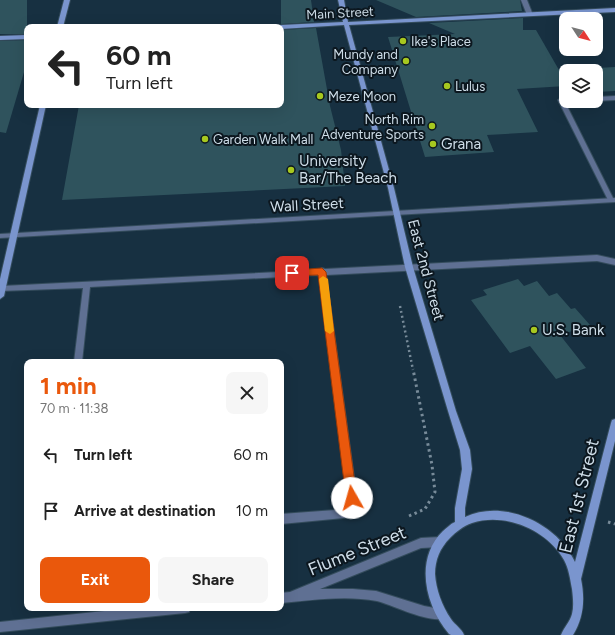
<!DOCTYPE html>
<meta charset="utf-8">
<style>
body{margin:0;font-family:Figtree,sans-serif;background:#f6f6f6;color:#222;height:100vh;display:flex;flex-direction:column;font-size:15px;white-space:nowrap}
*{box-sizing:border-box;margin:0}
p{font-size:13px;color:#767676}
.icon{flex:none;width:22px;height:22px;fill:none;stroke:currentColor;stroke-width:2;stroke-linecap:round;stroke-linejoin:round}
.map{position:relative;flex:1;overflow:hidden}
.drawer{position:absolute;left:24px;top:359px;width:260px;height:252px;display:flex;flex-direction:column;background:#fff;border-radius:8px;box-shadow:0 4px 16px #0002}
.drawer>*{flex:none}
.banner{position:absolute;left:24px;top:24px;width:260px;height:84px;border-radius:8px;box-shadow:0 4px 16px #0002;background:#fff;color:#222;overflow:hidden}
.needle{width:26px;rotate:126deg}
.controls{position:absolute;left:559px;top:12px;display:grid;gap:8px}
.controls a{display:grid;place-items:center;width:44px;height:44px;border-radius:8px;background:#fff;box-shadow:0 4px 16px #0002;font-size:20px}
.pin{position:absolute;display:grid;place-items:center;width:34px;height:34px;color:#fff;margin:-17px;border-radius:8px;box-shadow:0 2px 6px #0006}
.me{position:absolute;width:44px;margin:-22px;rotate:353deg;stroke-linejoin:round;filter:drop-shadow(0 0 3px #0008)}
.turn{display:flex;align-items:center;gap:14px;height:84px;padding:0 16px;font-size:18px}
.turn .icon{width:52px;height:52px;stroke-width:2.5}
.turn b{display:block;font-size:28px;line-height:34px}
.round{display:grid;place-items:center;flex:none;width:42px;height:42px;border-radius:8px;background:#f6f6f6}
.overview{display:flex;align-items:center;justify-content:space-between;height:68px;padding:0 16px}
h1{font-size:24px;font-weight:700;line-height:30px;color:#ea580c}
.cta{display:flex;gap:8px;margin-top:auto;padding:8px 16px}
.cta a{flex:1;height:46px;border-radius:8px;background:#ea580c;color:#fff;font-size:16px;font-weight:700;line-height:46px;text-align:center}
.cta a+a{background:#f6f6f6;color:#222}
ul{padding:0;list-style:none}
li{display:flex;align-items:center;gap:12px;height:56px;padding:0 16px}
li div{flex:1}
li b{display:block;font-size:15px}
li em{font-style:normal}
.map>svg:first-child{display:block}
.building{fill:#2f535d}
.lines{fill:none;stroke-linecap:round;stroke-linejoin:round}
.lane-casing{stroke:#344c5c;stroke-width:2}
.street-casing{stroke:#344c5c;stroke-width:2}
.secondary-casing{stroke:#344c5c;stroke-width:2}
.path-far1{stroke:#788b99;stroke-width:2.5;stroke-dasharray:2 3;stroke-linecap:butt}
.path{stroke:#788b99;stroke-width:3;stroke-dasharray:2.5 3.5;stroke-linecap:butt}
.lane{fill:#5f7093;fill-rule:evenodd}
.street{fill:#5f7093;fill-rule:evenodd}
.secondary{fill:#7a95ce;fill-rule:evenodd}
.route{fill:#ea580c;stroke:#983908}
.slow{fill:#f59e0b}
.poi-dot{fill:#a7c81f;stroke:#0c171f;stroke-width:1.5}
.labels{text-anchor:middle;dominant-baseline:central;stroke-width:4;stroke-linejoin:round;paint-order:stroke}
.far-street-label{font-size:13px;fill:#cedde8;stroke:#0c171f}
.far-poi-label{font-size:13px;fill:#cedde8;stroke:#0c171f;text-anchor:start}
.poi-label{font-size:15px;fill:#cedde8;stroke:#0c171f;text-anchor:start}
.street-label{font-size:15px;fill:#cedde8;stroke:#0c171f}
.near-street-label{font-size:18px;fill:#cedde8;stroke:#0c171f}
</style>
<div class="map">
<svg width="615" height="635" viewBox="0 0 615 635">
<rect width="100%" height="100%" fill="#173041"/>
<g class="building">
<rect x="0" y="0" width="27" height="34"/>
<polygon points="281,0 311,0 314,22 281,24"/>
<polygon points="376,0 520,0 522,11 416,17"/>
<polygon points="523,18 523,30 536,30 559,70 615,67 615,91 596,92 596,71 566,71 566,86 517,89 538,132 487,135 494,152 425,157 388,37 455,34 429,23"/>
<polygon points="316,28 330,106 341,150 345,186 62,200 79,105 281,105 281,30"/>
<polygon points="27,40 27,62 6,133 0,132 0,41"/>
<polygon points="518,279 524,286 537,281 549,296 557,293 571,309 575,308 590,325 560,335 586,368 556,379 530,346 510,353 471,300 487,295 483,290"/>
</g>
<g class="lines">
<g class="lane-casing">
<g id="lane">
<polygon points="521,0 527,0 533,15 532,16 527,15"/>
<polygon points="615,96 615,100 596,101 596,97"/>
<polygon points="566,98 566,101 568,101 565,102 614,200 613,202 609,202 558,100 561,98"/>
<polygon points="597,255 615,259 615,265 597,261 326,275 359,513 357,516 354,517 281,524 281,514 349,509 319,275 90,287 82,362 74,362 83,288 0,291 0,287 2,286 319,270 322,268 325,269"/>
</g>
</g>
<g class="street-casing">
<g id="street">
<polygon points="615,198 615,202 0,238 0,234"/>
<path d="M440 537 444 539 445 542 444 545 440 547 421 548 320 589H353L376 591 424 606 445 610 446 614 445 618C430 624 393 605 377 601 346 595 312 600 281 603V593L290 592 421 538Z"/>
<polygon points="133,608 190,608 189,612 185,613 0,632 0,622"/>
</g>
</g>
<g class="secondary-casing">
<g id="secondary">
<polygon points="64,0 70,0 63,27 57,27"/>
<path d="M338 0H344L348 22 615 8V12L349 25 394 188 413 267 456 411 470 450 472 469 465 508V517C504 498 558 524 575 562L611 423 612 420 615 419V441L581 579C585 599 584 617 573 635H561C564 627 570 622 572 614 574 606 573 598 572 589 570 579 569 569 564 560 547 530 505 512 472 523 463 526 456 532 450 538 440 548 435 560 435 574 436 589 442 606 451 619 455 625 462 629 464 635H451L449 634C425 606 414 559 443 531 447 528 450 524 455 522V508L462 469 460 450 448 411 405 267 388 188 344 25 281 29V27H278L281 25 343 22Z"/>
<polygon points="27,35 27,39 0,40 0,36"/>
<polygon points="40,105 46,105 4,296 0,299 0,279"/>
</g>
</g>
<polyline class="path-far1" points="400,306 413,370"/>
<g class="path">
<polyline points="409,516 425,509 435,492 432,465 413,369"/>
<polyline points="608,522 615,524"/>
</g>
<use href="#lane" class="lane"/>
<use href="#street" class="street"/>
<use href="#secondary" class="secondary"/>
</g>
<polygon class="route" points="322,268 326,272 357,498 356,501 352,502 348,501 346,498 318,275 292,276 288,273 292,270"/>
<polygon class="slow" points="323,276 328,279 334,331 330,334 325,331 319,279"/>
<g class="poi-dot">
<circle cx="403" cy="41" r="4"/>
<circle cx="406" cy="61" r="4"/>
<circle cx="447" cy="86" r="4"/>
<circle cx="320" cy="96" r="4"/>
<circle cx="432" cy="126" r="4"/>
<circle cx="205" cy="139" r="4"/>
<circle cx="433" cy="144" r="4"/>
<circle cx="291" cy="170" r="4"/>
<circle cx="534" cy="330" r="4"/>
</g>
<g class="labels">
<g class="far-street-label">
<text transform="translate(340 13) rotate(-3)">Main Street</text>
</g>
<g class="far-poi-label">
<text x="411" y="41">Ike's Place</text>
<text x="398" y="54" text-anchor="end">Mundy and<tspan x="398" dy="15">Company</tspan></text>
<text x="455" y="86">Lulus</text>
<text x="328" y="96">Meze Moon</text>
<text x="424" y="119" text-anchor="end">North Rim<tspan x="424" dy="15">Adventure Sports</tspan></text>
<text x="213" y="139">Garden Walk Mall</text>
</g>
<g class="poi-label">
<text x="441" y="144">Grana</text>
<text x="299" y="161">University<tspan x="299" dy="17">Bar/The Beach</tspan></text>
<text x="542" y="330">U.S. Bank</text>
</g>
<g class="street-label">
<text transform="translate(307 205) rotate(-3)">Wall Street</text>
<text transform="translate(426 270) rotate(75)">East 2nd Street</text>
</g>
<g class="near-street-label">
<text transform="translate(579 496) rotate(-76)">East 1st Street</text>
<text transform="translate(357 551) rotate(-22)">Flume Street</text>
</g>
</g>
</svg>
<div class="controls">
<a><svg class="needle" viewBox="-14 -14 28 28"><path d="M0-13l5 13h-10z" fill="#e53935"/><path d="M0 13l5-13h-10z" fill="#767676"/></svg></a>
<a><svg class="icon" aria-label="layers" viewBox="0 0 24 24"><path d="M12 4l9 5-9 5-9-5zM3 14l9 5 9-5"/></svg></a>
</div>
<div class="pin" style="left:292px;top:273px;background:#d93025"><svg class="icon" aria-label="arrive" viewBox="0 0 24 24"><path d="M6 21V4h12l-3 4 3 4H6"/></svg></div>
<svg class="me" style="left:352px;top:498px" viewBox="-20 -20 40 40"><circle r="19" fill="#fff"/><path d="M0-13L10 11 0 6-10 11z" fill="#ea580c"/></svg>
<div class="banner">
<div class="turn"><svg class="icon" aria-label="left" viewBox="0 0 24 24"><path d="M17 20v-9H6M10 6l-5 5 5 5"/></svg><div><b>60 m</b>Turn left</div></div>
</div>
<section class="drawer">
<div class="overview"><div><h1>1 min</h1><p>70 m · 11:38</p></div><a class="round"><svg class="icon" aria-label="close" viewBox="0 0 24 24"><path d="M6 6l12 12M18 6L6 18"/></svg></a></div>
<ul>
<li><svg class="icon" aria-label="left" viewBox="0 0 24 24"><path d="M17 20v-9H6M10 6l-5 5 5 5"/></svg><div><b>Turn left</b></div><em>60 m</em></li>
<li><svg class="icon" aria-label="arrive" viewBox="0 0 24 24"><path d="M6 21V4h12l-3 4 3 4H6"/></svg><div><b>Arrive at destination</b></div><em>10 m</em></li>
</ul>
<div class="cta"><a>Exit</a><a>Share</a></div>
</section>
</div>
